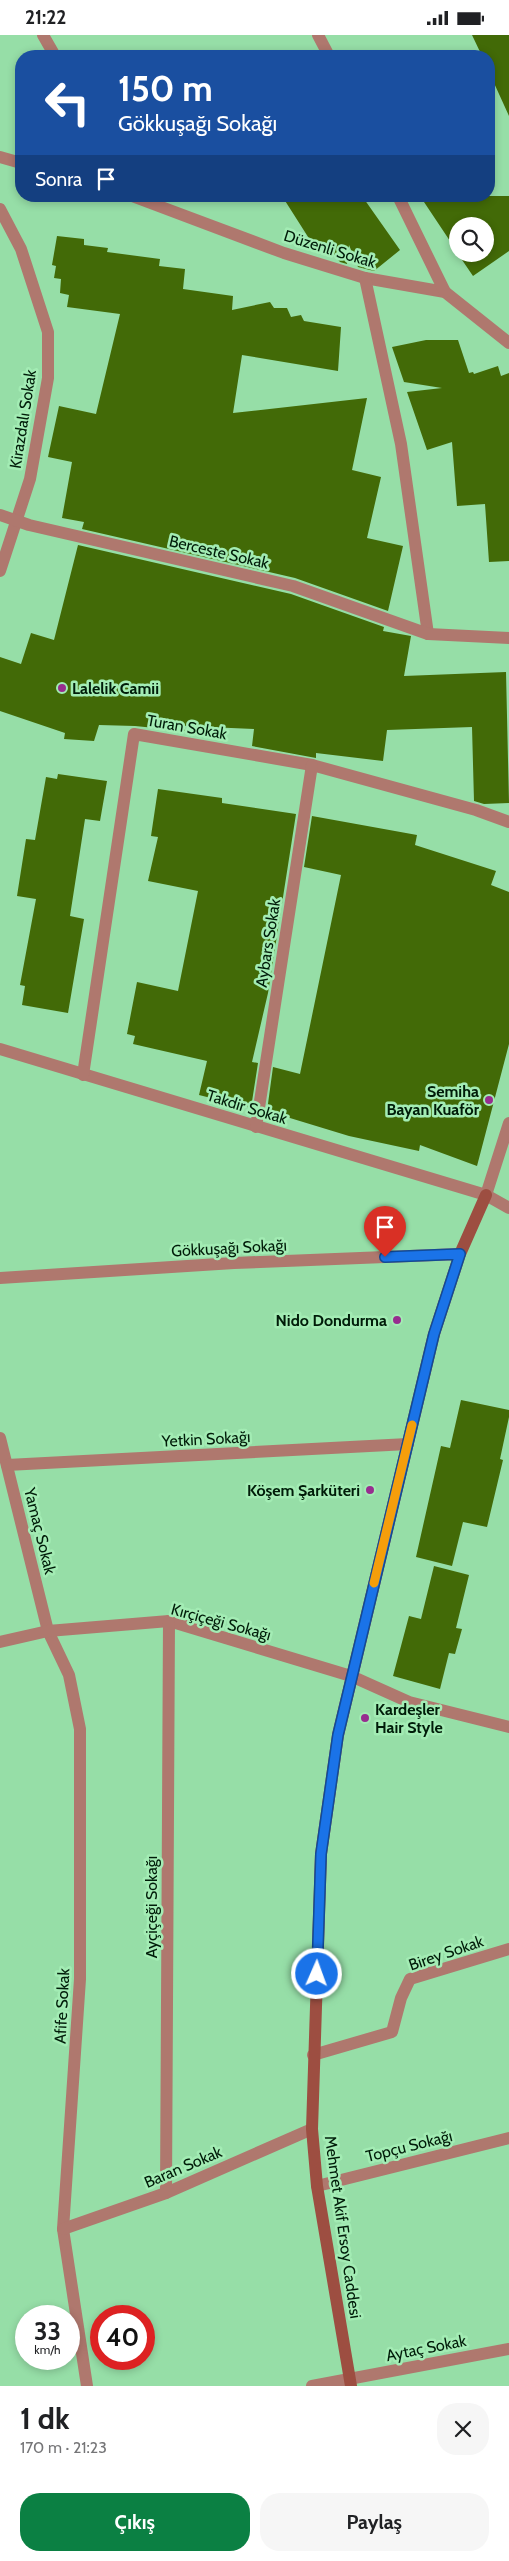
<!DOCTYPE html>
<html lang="tr">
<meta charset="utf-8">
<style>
body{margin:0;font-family:Cabin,sans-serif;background:#f6f6f6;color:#202124;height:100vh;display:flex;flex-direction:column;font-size:19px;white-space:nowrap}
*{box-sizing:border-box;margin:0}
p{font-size:16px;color:#757577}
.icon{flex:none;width:28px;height:28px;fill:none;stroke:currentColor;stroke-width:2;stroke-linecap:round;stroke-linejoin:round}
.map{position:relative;height:2351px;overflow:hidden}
.side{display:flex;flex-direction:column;background:#fff;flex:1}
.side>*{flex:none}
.hud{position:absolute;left:15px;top:15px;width:480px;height:152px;border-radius:20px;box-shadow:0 2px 8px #0003;background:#1a4fa0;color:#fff;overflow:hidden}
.tools{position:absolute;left:449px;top:182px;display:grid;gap:10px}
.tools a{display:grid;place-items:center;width:45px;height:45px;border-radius:50%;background:#fff;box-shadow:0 2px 8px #0003;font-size:25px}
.speed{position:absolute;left:15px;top:2270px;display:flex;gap:10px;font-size:25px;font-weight:700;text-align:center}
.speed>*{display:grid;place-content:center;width:65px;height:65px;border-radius:50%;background:#fff;box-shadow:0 2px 8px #0003;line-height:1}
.speed small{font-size:12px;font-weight:400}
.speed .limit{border:8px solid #d22;background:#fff;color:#111}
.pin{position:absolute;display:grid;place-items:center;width:42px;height:42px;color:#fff;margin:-51px -21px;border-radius:50% 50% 50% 0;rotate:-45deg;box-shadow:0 0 5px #0007}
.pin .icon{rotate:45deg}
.me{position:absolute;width:55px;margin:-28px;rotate:2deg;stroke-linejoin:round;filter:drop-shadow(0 0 4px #0008)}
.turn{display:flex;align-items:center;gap:18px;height:105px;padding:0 20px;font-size:22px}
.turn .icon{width:65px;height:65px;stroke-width:2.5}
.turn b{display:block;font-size:35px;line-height:42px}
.then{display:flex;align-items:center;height:48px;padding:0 20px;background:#0003;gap:10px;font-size:19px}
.round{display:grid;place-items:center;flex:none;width:52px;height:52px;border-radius:20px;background:#f6f6f6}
.headline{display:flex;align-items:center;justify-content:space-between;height:85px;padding:0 20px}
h1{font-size:30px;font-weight:700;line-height:38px}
.primary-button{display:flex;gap:10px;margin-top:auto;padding:10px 20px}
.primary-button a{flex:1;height:58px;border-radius:20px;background:#0b8043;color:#fff;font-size:20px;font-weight:700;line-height:58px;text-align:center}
.primary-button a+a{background:#f6f6f6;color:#202124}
.status{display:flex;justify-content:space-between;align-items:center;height:35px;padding:0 25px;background:#fff;direction:ltr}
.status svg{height:14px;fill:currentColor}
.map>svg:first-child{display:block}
.building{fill:#426a07}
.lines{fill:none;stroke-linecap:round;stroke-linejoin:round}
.street{stroke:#af786e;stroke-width:12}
.secondary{stroke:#9d4e41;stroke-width:12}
.route-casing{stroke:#114b97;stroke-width:12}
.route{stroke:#1a73e8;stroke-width:9}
.slow{stroke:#f59e0b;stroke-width:9}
.poi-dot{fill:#972d8f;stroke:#a3ecb4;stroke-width:2}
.labels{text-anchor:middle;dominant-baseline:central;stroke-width:5;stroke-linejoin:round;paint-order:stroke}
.street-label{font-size:16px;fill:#001c09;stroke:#a3ecb4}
.poi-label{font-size:16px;font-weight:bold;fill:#001c09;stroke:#a3ecb4;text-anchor:end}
</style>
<div class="status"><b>21:22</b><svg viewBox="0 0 49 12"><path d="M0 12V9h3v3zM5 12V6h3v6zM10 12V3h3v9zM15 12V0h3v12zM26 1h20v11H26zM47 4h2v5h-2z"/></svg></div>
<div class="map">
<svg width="509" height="2351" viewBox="0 0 509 2351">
<rect width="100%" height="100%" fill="#96dea7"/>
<g class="building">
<polygon points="472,0 509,0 509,81 489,37 489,21 482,21"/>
<polygon points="282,161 362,161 400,215 374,236 358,232 349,210 347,229 340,227 327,210 317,216"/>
<polygon points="420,161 509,161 509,216 473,241 458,219 485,219 485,191 458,191 458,218"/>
<polygon points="57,201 84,204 84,210 108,213 107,217 160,224 159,231 185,234 183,254 233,261 232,275 270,267 274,273 287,273 291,282 301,280 304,286 341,292 338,336 242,320 233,378 367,363 352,435 381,442 367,503 403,511 388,576 295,543 82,494 84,487 62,483 72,427 48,422 59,371 96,379 120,279 67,272 69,260 60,258 61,244 54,243 56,231 52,230"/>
<polygon points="426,305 458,305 469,338 473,337 474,339 498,331 501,341 509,338 509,526 489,527 485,469 457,471 452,407 427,415 407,357 442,353 404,347 392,312"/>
<polygon points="78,510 291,559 384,592 383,596 411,601 404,641 506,637 509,768 484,769 474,766 472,692 387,695 383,726 316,718 316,723 252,711 254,694 185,691 185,696 135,691 99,690 94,706 64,704 65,698 0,676 0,622 21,629 31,598 54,605"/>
<polygon points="58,739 107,746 100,786 85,784 70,881 84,884 68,978 22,970 25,951 20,950 36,864 17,861 26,804 35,805 46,742 57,744"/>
<polygon points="158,754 222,763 222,768 296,779 268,958 252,1027 258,1028 251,1073 199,1060 207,1026 133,1009 135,1001 127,999 137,947 178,956 198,856 148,846 158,802 151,801"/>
<polygon points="312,781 417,800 415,810 496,836 491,850 509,857 509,1009 477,1131 420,1110 419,1116 349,1101 267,1076 273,1032 300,1039 341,840 304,832"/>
<polygon points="461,1365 509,1375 509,1382 500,1424 503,1425 487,1492 463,1487 452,1531 416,1522 441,1411 450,1413"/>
<polygon points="434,1531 469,1540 456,1593 462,1594 455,1619 449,1618 440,1654 393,1641 409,1581 421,1584"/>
</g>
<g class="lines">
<g class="street">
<polyline points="43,0 55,21"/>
<polyline points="318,0 329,21"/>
<polyline points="0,122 21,128"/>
<polyline points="132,161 284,218 365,243 445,257 509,308"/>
<polyline points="398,161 445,257"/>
<polyline points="0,174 21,214 48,297 48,343 30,444 0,536"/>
<polyline points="365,243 401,409 428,599"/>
<polyline points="0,480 29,490 293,551 428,599 509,603"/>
<polyline points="0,1014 486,1160 509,1173"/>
<polyline points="83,1040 134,699 312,730 476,775 509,787"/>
<polyline points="256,1092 312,730"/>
<polyline points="486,1160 509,1088"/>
<polyline points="0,1243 234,1228 460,1219"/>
<polyline points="0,1403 48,1596 69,1640 80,1694 80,1944 63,2194 87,2351"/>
<polyline points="7,1430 408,1409"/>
<polyline points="0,1607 48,1596 169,1586 351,1641 409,1667 509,1692"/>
<polyline points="313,2020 392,1997 401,1963 410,1944 509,1914"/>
<polyline points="317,2151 509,2103"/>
<polyline points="166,2158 169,1586"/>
<polyline points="63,2194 166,2158 312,2094"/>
<polyline points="312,2351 509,2314"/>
</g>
<polyline class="secondary" points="351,2351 317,2151 312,2094 321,1819 338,1700 434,1299 460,1219 486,1160"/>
</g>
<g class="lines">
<g class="route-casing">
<polyline id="route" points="317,1939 321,1819 338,1700 434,1299 460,1219 385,1222"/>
</g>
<use href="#route" class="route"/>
<polyline class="slow" points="374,1548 412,1390"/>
</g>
<g class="poi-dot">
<circle cx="62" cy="653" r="5"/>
<circle cx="489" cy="1065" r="5"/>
<circle cx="397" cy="1285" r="5"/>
<circle cx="370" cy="1455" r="5"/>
<circle cx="365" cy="1683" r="5"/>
</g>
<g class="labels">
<g class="street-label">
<text transform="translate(330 214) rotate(17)">Düzenli Sokak</text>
<text transform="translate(23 384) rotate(-81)">Kirazdalı Sokak</text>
<text transform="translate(219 517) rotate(13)">Berceste Sokak</text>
<text transform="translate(187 692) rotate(10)">Turan Sokak</text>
<text transform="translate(268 908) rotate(-81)">Aybars Sokak</text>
<text transform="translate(247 1072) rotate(17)">Takdir Sokak</text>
<text transform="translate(229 1213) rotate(-3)">Gökkuşağı Sokağı</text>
<text transform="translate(206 1404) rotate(-3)">Yetkin Sokağı</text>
<text transform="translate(40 1496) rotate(76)">Yamaç Sokak</text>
<text transform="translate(221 1587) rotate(15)">Kırçiçeği Sokağı</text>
<text transform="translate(151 1872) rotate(-90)">Ayçiçeği Sokağı</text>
<text transform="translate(446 1918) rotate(-19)">Birey Sokak</text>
<text transform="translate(62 1971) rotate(-87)">Afife Sokak</text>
<text transform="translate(409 2111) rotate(-14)">Topçu Sokağı</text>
<text transform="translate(183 2132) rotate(-23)">Baran Sokak</text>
<text transform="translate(343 2192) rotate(82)">Mehmet Akif Ersoy Caddesi</text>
<text transform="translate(426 2313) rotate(-11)">Aytaç Sokak</text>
</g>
<g class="poi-label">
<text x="72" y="653" text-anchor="start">Lalelik Camii</text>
<text x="479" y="1056">Semiha<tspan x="479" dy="18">Bayan Kuaför</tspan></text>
<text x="387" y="1285">Nido Dondurma</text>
<text x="360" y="1455">Köşem Şarküteri</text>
<text x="375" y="1674" text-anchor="start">Kardeşler<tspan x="375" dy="18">Hair Style</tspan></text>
</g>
</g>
</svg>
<div class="tools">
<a><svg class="icon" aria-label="search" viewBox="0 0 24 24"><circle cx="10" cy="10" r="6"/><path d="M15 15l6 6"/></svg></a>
</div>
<div class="speed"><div>33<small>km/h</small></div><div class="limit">40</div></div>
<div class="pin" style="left:385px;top:1222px;background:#d93025"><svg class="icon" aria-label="arrive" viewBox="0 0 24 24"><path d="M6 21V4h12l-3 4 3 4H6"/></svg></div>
<svg class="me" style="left:317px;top:1939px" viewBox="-20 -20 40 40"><circle r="17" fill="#1a73e8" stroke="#fff" stroke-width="3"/><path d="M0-11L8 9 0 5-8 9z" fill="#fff"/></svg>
<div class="hud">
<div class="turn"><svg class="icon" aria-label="left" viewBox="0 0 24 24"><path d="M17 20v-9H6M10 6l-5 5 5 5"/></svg><div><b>150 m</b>Gökkuşağı Sokağı</div></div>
<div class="then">Sonra<svg class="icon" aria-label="arrive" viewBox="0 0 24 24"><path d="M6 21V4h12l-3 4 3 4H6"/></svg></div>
</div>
</div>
<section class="side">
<div class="headline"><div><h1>1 dk</h1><p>170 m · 21:23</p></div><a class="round"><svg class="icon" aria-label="close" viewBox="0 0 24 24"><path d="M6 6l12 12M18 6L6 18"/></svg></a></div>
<div class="primary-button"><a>Çıkış</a><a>Paylaş</a></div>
</section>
